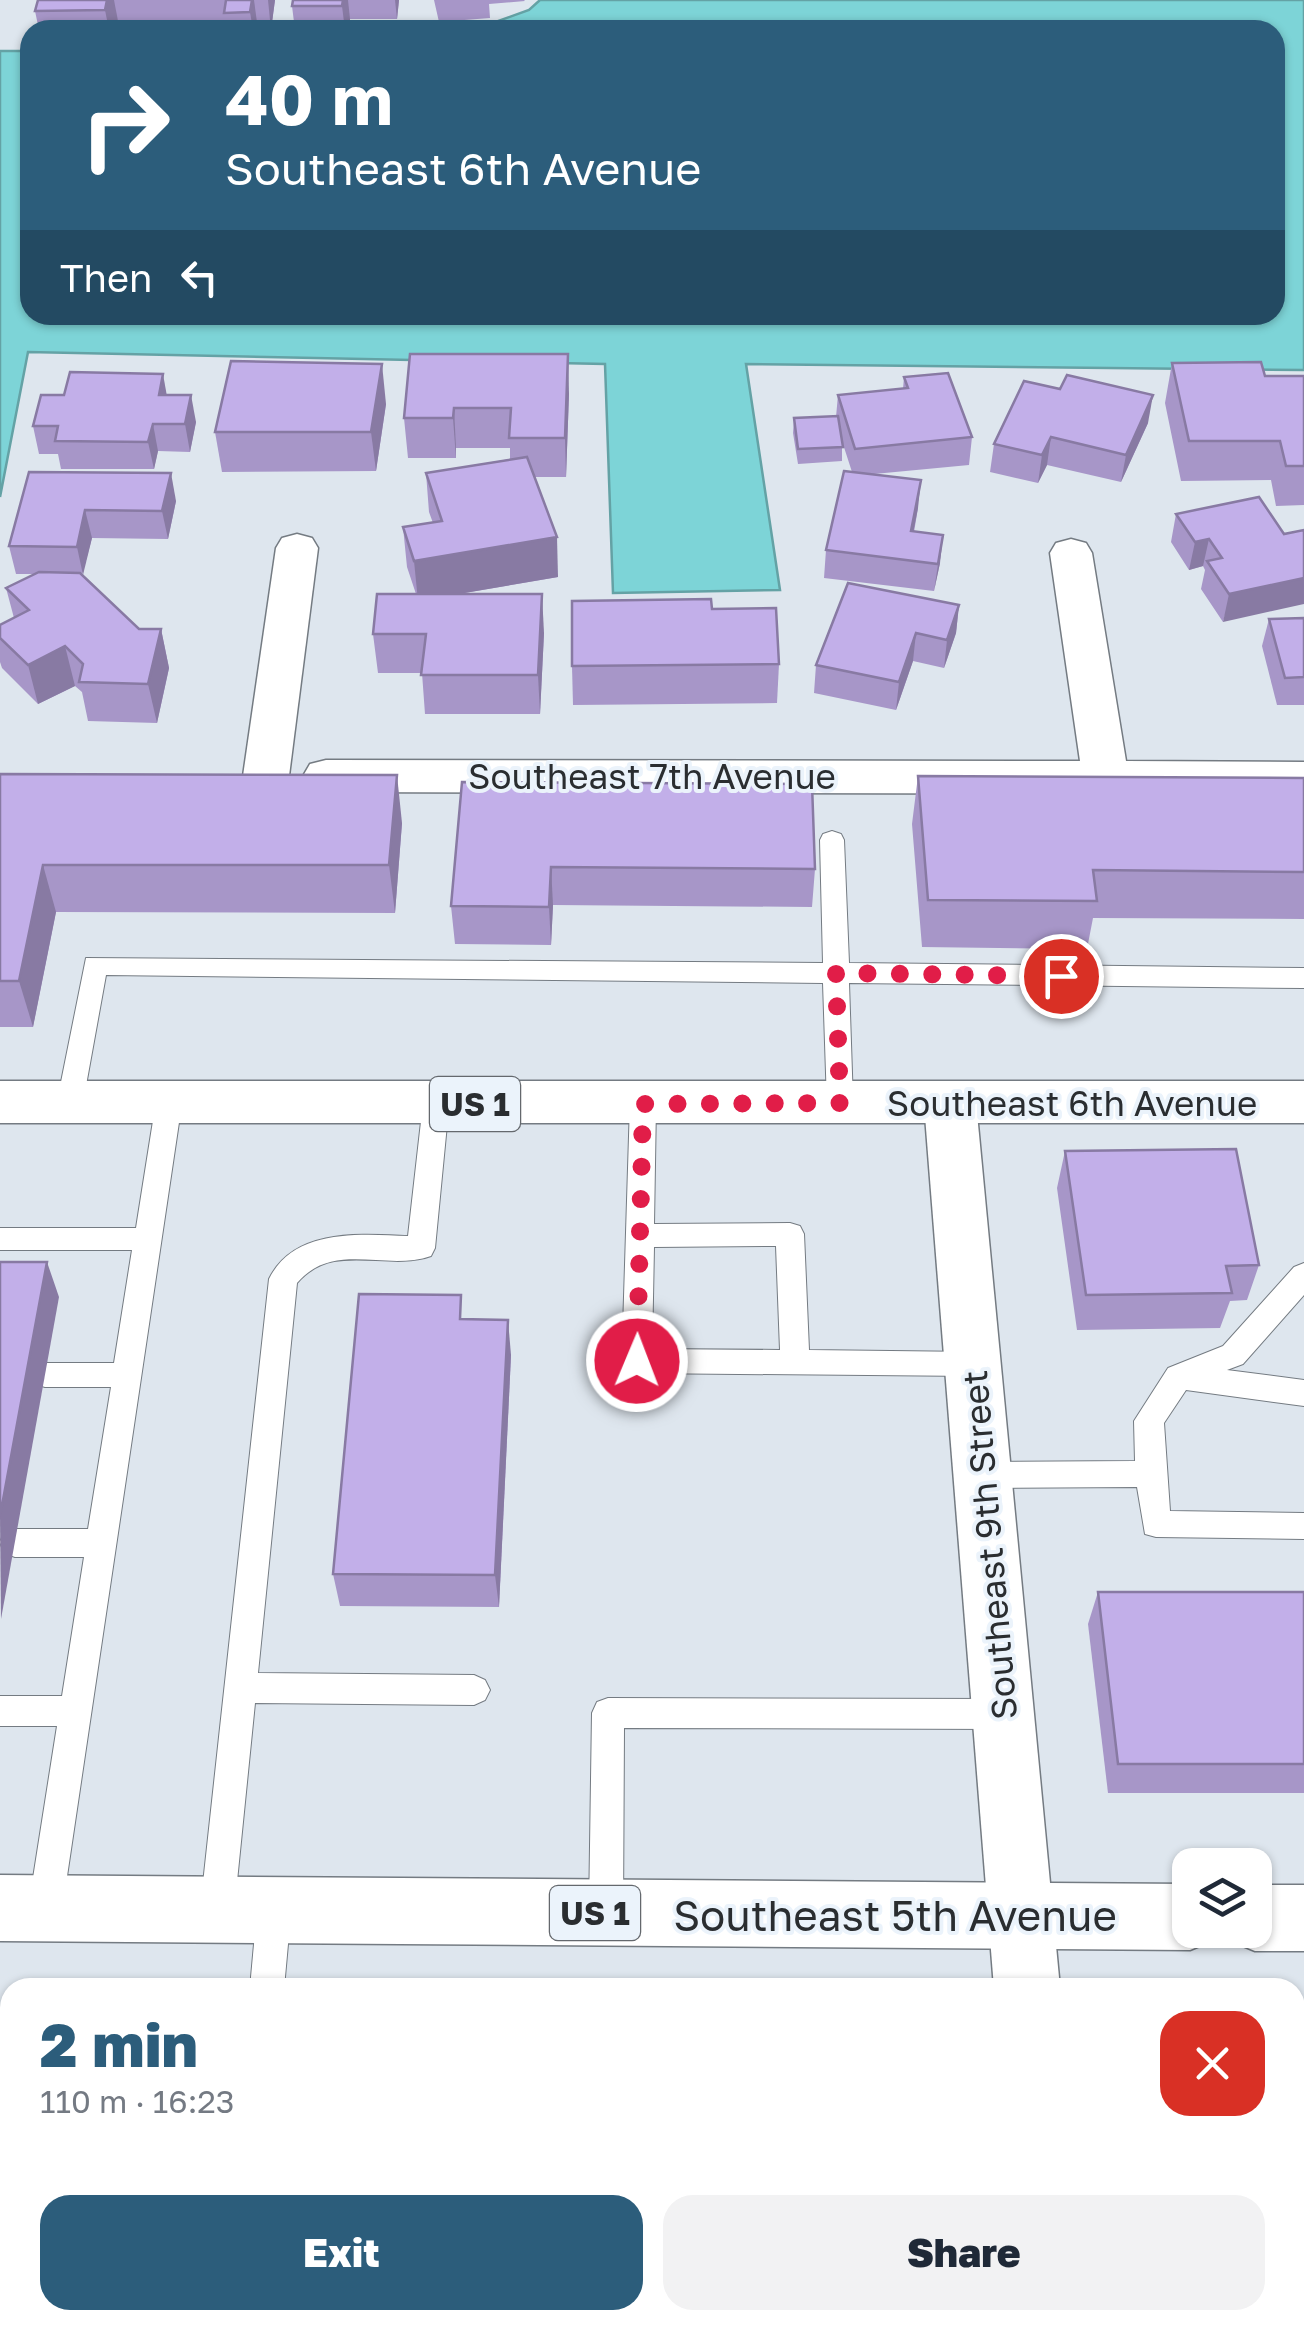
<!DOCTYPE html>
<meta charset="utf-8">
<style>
body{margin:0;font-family:"Golos Text",sans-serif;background:#f2f2f3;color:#1f2937;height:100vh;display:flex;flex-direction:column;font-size:38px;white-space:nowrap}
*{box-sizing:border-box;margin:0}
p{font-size:32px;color:#747a83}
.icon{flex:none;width:55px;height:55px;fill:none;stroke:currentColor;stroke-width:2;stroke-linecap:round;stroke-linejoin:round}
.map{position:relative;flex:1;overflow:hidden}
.drawer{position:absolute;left:0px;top:1978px;width:1305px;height:352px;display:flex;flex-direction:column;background:#fff;border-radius:30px 30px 0 0;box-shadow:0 2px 8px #0004}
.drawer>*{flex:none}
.guide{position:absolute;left:20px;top:20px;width:1265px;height:305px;border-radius:30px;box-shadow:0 2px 8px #0004;background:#2c5d7b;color:#fff;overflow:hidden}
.fabs{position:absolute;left:1172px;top:1848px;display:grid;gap:20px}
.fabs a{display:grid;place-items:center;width:100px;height:100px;border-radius:20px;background:#fff;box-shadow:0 2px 8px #0004;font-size:50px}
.pin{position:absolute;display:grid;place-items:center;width:85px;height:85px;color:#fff;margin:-42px;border:5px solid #fff;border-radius:50%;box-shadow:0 2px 10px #0007}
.me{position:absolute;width:110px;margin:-55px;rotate:1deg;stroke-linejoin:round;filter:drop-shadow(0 0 8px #0008)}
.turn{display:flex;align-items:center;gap:35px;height:210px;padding:0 40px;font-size:45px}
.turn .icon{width:130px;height:130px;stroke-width:2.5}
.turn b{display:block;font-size:70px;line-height:85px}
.then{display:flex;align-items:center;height:95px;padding:0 40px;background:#0003;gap:20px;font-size:38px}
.round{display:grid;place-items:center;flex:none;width:105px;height:105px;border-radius:30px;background:#f2f2f3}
.headline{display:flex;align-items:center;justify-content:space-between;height:170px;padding:0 40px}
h1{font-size:60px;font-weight:800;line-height:75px;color:#2c5d7b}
.action{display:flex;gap:20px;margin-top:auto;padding:20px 40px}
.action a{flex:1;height:115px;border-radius:30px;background:#2c5d7b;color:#fff;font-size:40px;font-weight:800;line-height:115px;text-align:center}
.action a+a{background:#f2f2f3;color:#1f2937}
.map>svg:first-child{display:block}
.water{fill:#7dd4d7;stroke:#64a2a5;stroke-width:2.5}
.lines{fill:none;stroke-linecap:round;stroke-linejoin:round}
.service-casing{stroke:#747b82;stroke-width:2}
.minor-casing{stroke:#747b82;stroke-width:3}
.primary-casing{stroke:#747b82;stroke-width:3}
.service{fill:#fff;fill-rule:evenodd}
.minor{fill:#fff;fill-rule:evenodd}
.primary{fill:#fff;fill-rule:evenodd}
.wall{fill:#a796c8}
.shaded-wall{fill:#887aa3}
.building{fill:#c2afe9;stroke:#887aa3;stroke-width:2.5}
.route{stroke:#e11d48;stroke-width:18;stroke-dasharray:0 32.4}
.labels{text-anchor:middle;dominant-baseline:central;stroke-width:8;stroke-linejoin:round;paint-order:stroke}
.shield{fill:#ebf3fb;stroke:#64686d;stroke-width:2.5}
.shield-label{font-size:32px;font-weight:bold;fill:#2a2d30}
.street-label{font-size:35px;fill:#2a2d30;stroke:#ebf3fb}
.near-street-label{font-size:42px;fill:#2a2d30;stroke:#ebf3fb}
</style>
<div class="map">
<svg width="1304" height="2329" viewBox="0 0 1304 2329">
<rect width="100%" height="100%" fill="#dee6ee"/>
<polygon class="water" points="540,0 1304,0 1304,370 746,364 780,590 613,593 605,364 28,352 0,497 0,51 30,51 30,315 1275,315 1275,30 473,30 529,10"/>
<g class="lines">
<g class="service-casing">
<g id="service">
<polygon points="832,831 841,834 844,840 849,963 1304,968 1304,988 849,983 853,1103 850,1110 840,1114 830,1110 827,1103 823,983 106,975 83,1102 80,1109 70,1113 60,1109 57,1102 86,958 823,963 820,840 823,834"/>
<polygon points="169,1091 179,1095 182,1102 62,1910 57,1922 45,1926 33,1922 28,1910 57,1726 0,1726 0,1696 62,1696 84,1557 15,1557 4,1553 0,1542 4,1533 15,1529 88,1529 111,1387 45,1387 35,1384 30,1375 35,1366 45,1363 114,1363 132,1250 0,1250 0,1228 136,1228 156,1102 159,1095"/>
<path d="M436 1093 446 1097 449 1104 435 1248 431 1256C385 1272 334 1240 297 1283L258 1673 474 1675 485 1680 490 1690 485 1700 474 1705 255 1703 234 1911 229 1923 217 1927 205 1923 200 1911 269 1279C294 1228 360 1234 408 1236L423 1104 426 1097Z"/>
<path d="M643 1093 653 1097 656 1104 654 1224 790 1223 800 1226 804 1234 809 1350 973 1352 983 1355 988 1364 983 1373 973 1376 637 1373 627 1370 622 1361 630 1104 633 1097ZM776 1246 780 1350 652 1349 654 1247Z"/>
<polygon points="1304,1263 1304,1295 1243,1364 1227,1370 1304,1380 1304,1406 1186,1390 1164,1423 1170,1511 1304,1513 1304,1539 1156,1537 1145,1534 1137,1487 983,1488 972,1484 968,1475 972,1466 983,1462 1135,1461 1134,1421 1168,1368 1223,1346 1294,1267"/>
<polygon points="608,1698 1004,1699 1015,1703 1020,1714 1015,1725 1004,1729 624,1728 623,1913 618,1925 606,1929 594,1925 589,1913 592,1713 597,1702"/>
<polygon points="274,1895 286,1899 291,1911 284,1988 250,1988 257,1911 262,1899"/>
<polygon points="215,2320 253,2320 252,2329 214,2329"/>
</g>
</g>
<g class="minor-casing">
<g id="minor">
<polygon points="297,534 312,538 318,548 289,776 282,788 266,792 250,788 243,776 276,548 282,538"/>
<polygon points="1071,539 1086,543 1092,553 1126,761 1304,762 1304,794 326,792 310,788 303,776 310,764 326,760 1080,761 1050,553 1056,543"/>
<polygon points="950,1083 968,1089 976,1103 1060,1988 994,1988 924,1103 932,1089"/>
<polygon points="1016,2320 1086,2320 1087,2329 1017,2329"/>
</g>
</g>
<g class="primary-casing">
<g id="primary">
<rect x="0" y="1081" width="1304" height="42"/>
<polygon points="0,1875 1190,1884 1190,1930 1218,1930 1214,1940 1190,1950 0,1941"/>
<polygon points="1255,1885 1304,1885 1304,1951 1255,1951 1231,1941 1226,1930 1255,1930"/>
</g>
</g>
<use href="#service" class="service"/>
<use href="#minor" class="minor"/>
<use href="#primary" class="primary"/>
</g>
<g class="wall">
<polygon points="38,0 275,0 271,30 205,30 204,20 118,21 116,30 39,30 35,11"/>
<polygon points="293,0 399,0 397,19 350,19 349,30 295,30 292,6"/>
<polygon points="434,0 524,0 525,1 489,4 490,18 439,22"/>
<polygon points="410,354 569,394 566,477 534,477 558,577 458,594 544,633 540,714 425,714 422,673 378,673 373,634 416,594 407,567 403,527 433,523 429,512 426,473 510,459 510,448 456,448 456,458 408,458 404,418"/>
<polygon points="1172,363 1265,376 1304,376 1304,505 1276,506 1271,480 1181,481 1165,403"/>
<polygon points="904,377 972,437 969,465 874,474 918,508 914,532 940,563 934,591 824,578 826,550 852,472 842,441 842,461 798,464 793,433 794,418 836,417 838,395 903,389"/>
<polygon points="167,395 196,422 190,452 158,451 154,469 61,469 58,454 39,454 33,426"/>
<polygon points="386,404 376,471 222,472 215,432"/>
<polygon points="1148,423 1121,482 1047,465 1038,483 990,472 994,444"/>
<polygon points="29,472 176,501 168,539 92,538 82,575 139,629 161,629 169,668 157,723 88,721 82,692 75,686 38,704 2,668 0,662 0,625 14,618 6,588 34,574 16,574 9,546"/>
<polygon points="1259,497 1223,622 1201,589 1205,570 1203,566 1189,570 1171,542 1176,514"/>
<polygon points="959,605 956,633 944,668 913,661 896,710 814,693 816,665"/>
<polygon points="712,609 779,664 777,703 573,705 572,666"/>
<polygon points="1304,618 1304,705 1277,705 1262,646 1269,619"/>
<polygon points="0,774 402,823 395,913 56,912 33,1027 0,1027"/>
<polygon points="918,776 1304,778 1304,919 1093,918 1087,949 922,947 912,824"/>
<polygon points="462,782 815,869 812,907 553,905 551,945 455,944 451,906"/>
<polygon points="1065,1151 1259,1265 1247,1300 1230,1301 1220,1328 1077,1330 1057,1188"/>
<polygon points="464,1319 511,1355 499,1607 340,1606 333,1574"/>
<polygon points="1098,1592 1304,1592 1304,1793 1108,1793 1088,1624"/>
<rect x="1295" y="2121" width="9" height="140"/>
</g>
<g class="shaded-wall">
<polygon points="107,0 114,0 118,21 116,30 109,30 105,10"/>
<polygon points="252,0 254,0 258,30 253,30 250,12"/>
<polygon points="268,0 275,0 271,30"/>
<polygon points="343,0 348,0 350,19 349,30 345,30 342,6"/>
<polygon points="395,0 399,0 397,19"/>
<polygon points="568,354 569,394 566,477 565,438"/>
<polygon points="382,364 386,404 376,471 371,432"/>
<polygon points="163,374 168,402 159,395"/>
<polygon points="191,395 196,422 190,452 185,424"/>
<polygon points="1153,395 1148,423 1121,482 1126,455"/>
<polygon points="454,408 456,448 456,458 453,418"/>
<polygon points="153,424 158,451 154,469 148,442"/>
<polygon points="1051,437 1047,465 1038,483 1042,455"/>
<polygon points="171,473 176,501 168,539 162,511"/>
<polygon points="921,480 918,508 908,559 911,531"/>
<polygon points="85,510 92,538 83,575 77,547"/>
<polygon points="943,535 940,563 934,591 938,564"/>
<polygon points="557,537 558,577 418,601 414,561"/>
<polygon points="1209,539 1203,566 1189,570 1195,542"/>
<polygon points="1304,578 1304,604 1223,622 1229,594"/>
<polygon points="542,594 544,633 540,714 538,675"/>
<polygon points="959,605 956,633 944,668 947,640"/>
<polygon points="161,629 169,668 157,723 148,684"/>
<polygon points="916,633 913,661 896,710 899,682"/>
<polygon points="65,646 75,686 38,704 28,665"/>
<polygon points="397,775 402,823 395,913 389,865"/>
<polygon points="43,865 56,912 33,1027 19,981"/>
<polygon points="551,867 553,905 551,945 549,907"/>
<polygon points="47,1262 59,1297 1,1619 0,1516"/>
<polygon points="508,1320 511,1355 499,1607 495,1575"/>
<polygon points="113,2320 129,2320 128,2329 112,2329"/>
<polygon points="490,2320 495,2320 494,2329 490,2329"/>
</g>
<g class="building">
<polygon points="38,0 107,0 105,10 35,11"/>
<polygon points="226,0 252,0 250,12 224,13"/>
<polygon points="293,0 343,0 342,6 292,6"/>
<polygon points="410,354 568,354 565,438 509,438 511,408 454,408 453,418 404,418"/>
<polygon points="231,361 382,364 371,432 215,432"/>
<polygon points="1261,362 1265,376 1304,376 1304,466 1286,466 1280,441 1189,441 1172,363"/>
<polygon points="70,372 163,374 159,395 191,395 185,424 153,424 148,442 55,441 58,426 33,426 41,395 64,395"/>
<polygon points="948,373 972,437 855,449 838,395 908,388 904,377"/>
<polygon points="1067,375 1153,395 1126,455 1051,437 1042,455 994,444 1024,381 1060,389"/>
<polygon points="838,416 843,447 798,449 794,418"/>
<polygon points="527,457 557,537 414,561 403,527 442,521 426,473"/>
<polygon points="844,471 921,480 911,531 943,535 938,564 826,550"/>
<polygon points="29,472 171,473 162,511 85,510 77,547 9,546"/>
<polygon points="1259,497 1284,534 1304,530 1304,578 1229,594 1207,561 1222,558 1209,539 1195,542 1176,514"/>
<polygon points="39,572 80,573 139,629 161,629 148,684 79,682 83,664 65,646 28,665 0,638 0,625 29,610 6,588"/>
<polygon points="848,583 959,605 947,640 916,633 899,682 816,665"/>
<polygon points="377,594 542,594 538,675 421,675 426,634 373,634"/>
<polygon points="711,599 712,609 776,608 779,664 572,666 572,601"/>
<polygon points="1304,618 1304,677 1285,678 1269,619"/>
<polygon points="0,774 397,775 389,865 43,865 19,981 0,981"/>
<polygon points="918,776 1304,778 1304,872 1093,870 1097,901 928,900"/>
<polygon points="462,782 812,784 815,869 551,867 549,907 451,906"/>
<polygon points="1236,1149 1259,1265 1226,1266 1232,1293 1086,1295 1065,1151"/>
<polygon points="0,1262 47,1262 0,1516"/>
<polygon points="359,1294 461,1295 460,1319 508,1320 495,1575 333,1574"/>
<polygon points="1098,1592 1304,1592 1304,1764 1118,1764"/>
<rect x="1295" y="2121" width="9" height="125"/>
<polygon points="10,2141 10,2320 113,2320 112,2329 0,2329 0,2200"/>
<polygon points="307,2320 490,2320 490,2329 306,2329"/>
</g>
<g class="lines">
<polyline class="route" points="637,1361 643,1104 840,1103 836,973 1061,976"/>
</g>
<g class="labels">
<g class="shield">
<rect x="430" y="1077" width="90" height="54" rx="8"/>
<rect x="550" y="1886" width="90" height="54" rx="8"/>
</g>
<g class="shield-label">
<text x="475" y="1104">US 1</text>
<text x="595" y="1913">US 1</text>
</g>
<g class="street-label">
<text x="652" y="776">Southeast 7th Avenue</text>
<text x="1072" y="1103">Southeast 6th Avenue</text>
<text transform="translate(989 1545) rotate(-95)">Southeast 9th Street</text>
</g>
<g class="near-street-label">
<text x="895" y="1915">Southeast 5th Avenue</text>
</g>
</g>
</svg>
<div class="fabs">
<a><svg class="icon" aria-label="layers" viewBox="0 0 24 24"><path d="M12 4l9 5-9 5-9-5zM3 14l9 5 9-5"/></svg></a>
</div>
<div class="pin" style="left:1061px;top:976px;background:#d93025"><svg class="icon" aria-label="arrive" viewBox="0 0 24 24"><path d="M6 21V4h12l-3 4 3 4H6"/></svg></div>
<svg class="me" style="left:637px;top:1361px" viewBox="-20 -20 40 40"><circle r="17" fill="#e11d48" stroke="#fff" stroke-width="3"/><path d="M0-11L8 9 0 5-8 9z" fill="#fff"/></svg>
<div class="guide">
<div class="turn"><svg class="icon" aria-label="right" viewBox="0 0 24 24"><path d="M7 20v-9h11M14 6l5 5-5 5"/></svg><div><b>40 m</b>Southeast 6th Avenue</div></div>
<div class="then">Then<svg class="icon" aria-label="left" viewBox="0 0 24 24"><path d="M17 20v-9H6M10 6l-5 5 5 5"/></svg></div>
</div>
<section class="drawer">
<div class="headline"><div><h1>2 min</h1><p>110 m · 16:23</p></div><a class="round" style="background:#d93025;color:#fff"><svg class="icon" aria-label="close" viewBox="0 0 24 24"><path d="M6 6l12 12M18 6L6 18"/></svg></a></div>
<div class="action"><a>Exit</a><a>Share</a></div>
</section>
</div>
